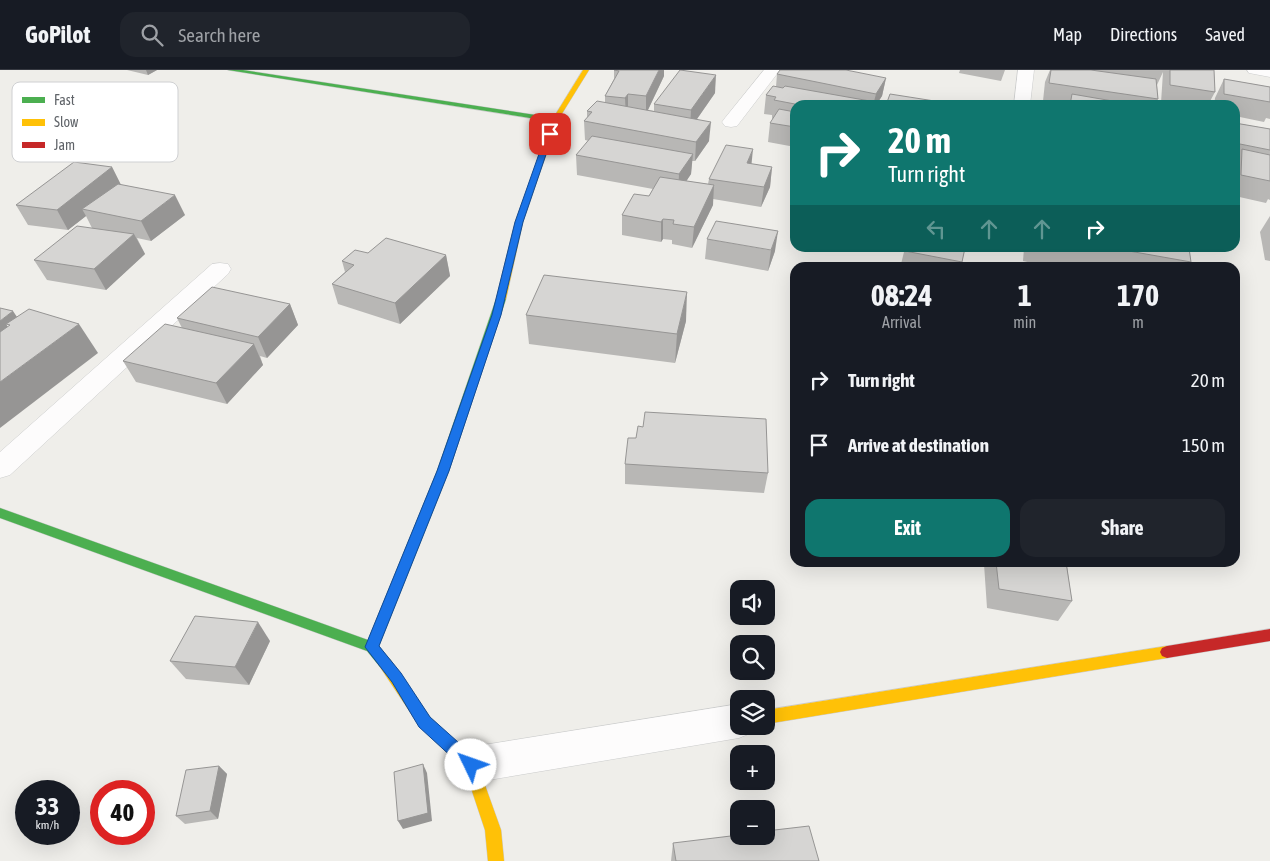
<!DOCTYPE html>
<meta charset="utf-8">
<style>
body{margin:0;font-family:"Asap Condensed",sans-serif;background:#20242c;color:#f1f3f6;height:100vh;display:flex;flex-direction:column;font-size:19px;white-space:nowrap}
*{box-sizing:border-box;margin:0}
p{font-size:16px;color:#9ea1a6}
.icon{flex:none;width:28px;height:28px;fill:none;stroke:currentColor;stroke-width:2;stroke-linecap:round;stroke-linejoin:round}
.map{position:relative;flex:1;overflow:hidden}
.details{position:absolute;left:790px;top:192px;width:450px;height:305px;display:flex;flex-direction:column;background:#171b24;border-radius:15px;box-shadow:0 5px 20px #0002}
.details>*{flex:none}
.top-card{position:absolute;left:790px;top:30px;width:450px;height:152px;border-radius:15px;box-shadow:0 5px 20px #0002;background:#0f766e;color:#fff;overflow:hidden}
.buttons{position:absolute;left:730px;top:510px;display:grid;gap:10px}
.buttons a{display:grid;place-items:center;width:45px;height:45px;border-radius:10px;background:#171b24;box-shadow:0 5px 20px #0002;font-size:25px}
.speed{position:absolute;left:15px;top:710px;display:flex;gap:10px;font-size:25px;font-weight:700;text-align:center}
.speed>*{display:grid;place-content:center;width:65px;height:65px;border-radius:50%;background:#171b24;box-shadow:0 5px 20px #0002;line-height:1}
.speed small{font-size:12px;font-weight:400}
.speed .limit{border:8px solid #d22;background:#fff;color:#111}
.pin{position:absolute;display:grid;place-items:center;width:42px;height:42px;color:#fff;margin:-21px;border-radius:10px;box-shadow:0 2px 8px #0006}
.me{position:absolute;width:55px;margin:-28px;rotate:312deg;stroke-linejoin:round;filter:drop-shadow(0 0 4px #0008)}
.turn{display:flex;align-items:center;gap:18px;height:105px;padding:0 15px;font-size:22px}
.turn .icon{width:65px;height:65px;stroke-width:2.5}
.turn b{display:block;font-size:35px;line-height:42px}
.lanes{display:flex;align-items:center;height:48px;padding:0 15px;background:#0003;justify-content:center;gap:25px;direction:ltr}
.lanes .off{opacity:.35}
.eta{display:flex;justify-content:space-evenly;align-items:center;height:85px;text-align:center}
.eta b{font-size:30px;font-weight:700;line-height:35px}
.cta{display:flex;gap:10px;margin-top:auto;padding:10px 15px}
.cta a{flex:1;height:58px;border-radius:15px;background:#0f766e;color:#fff;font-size:20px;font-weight:700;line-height:58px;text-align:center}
.cta a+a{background:#20242c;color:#f1f3f6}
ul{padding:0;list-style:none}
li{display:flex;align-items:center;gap:15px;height:65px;padding:0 15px}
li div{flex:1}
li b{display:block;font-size:19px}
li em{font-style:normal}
header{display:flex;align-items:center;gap:30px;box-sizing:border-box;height:70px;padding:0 25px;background:#171b24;border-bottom:1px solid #363941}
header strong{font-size:24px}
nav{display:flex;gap:28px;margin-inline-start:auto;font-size:18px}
.search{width:350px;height:45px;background:#20242c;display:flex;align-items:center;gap:12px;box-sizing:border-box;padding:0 18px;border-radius:15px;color:#9ea1a6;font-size:19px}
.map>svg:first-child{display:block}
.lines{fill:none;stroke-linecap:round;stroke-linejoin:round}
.street-casing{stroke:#cbcccc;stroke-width:1}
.fast-casing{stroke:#cacacb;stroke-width:1}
.slow-casing{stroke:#cacacb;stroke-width:1}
.jam-casing{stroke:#cacacb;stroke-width:1}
.street{fill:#fdfcfc;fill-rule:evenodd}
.fast{fill:#4caf50;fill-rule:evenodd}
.slow{fill:#ffc107;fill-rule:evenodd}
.jam{fill:#c62828;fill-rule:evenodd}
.wall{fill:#b8b7b5}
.shaded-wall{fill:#969594}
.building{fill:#d6d5d3;stroke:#969594}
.route{fill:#1a73e8;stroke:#114b97}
.key{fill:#fff;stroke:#cfd0d2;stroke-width:1}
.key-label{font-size:14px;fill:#5f6368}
</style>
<header>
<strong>GoPilot</strong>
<div class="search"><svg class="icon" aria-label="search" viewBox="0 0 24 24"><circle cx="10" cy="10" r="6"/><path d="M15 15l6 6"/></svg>Search here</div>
<nav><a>Map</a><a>Directions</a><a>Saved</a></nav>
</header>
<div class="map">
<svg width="1270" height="791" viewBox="0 0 1270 791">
<rect width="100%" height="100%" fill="#efeeea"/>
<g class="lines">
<g class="street-casing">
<g id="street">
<polygon points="764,0 780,0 737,56 731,57 725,56 722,52 725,48"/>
<polygon points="1018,0 1034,0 1030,35 1014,35"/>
<polygon points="1247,0 1270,0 1270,7 1249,3"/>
<polygon points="220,193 228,194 231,199 228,204 10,405 0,408 0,382 212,194"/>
<polygon points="739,634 739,656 754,656 751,663 739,668 471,713 458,708 453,695 458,682 471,677"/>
</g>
</g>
<g class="fast-casing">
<g id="fast">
<polygon points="228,0 243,0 555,48 558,50 555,52"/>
<polygon points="501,226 506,229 449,401 379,576 392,593 390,597 385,599 380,597 367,581 0,448 0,438 368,570 437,401 496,229"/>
</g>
</g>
<g class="slow-casing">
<g id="slow">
<polygon points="583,0 589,0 558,50 523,152 506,229 501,232 498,231 496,229 515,152 552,50"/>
<polygon points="1167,576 1172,578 1174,582 1172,586 1167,588 766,654 766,640"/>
<polygon points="385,587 390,589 430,647 476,690 501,760 504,791 488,791 485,760 465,700 420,657 380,597 378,593 380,589"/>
</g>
</g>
<g class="jam-casing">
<polygon id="jam" points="1270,559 1270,571 1167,588 1162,586 1160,582 1162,578 1167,576"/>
</g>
<use href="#street" class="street"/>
<use href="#fast" class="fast"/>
<use href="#slow" class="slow"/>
<use href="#jam" class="jam"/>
</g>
<g class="wall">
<polygon points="127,0 157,0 148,5"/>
<polygon points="614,0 664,6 648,40 654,41 654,34 715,23 697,49 709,71 695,91 692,91 691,104 686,111 708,114 709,109 751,94 772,97 770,117 761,137 713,129 713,135 692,178 672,174 672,170 663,169 661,172 622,165 622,145 649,126 653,119 577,105 576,85 589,71 585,70 584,51 587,48 587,41 605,33 605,26 614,9"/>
<polygon points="960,0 1005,0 1001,11 959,3"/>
<polygon points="1050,0 1214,0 1215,22 1208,35 1172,35 1161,33 1163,2 1157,15 1158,29 1154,35 1068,35 1043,31 1045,12"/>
<polygon points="777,4 886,8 882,26 876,35 795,35 795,77 768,72 770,53 773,49 772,49 772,45 764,44 766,25 776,17"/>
<polygon points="1224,9 1270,17 1270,49 1266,48 1264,52 1235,46 1235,35 1214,35 1215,28"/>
<polygon points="1235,53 1270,59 1270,130 1268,129 1266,133 1235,126"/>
<polygon points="112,97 121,115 185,145 151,171 137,168 145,184 106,220 47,210 34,190 92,158 86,146 68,160 28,155 16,135"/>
<polygon points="1270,146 1270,191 1265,190 1260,162"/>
<polygon points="707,169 775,181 768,201 705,189"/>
<polygon points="905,178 965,178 962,192 960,198 900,198"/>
<polygon points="1024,178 1189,178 1191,192 1188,198 1054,198 1023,191"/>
<polygon points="368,183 446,185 450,206 400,254 338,234 332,214 345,202 342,191"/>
<polygon points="290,234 298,255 267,288 260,286 263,295 227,334 136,312 123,291 182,258 177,248"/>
<polygon points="526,245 686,251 675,293 529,274"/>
<polygon points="643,357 768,403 764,423 625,414 625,394 636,368"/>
<polygon points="795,384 795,399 794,399"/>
<polygon points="985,492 1070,492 1067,497 1072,531 1058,551 987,538 984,494"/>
<polygon points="270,571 249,615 186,609 170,591"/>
<polygon points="219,696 227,704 218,749 185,754 176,746"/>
<polygon points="673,773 819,791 671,791"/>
</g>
<g class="shaded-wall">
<polygon points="146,0 157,0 148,5"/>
<polygon points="659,0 664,0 664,6 646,44 646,26"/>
<polygon points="716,5 715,23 690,59 691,40"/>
<polygon points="886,8 882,26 876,35 873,35 876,24"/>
<polygon points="628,24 628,42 626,47 625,28"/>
<polygon points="711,52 709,71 695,91 696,72"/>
<polygon points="753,79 751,99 747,93"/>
<polygon points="693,84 691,104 678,124 679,104"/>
<polygon points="112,97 122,117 82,139 86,146 68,160 57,140"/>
<polygon points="772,97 770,117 761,137 764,117"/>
<polygon points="714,115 713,135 692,178 694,157"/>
<polygon points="175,125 185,145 151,171 141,151"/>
<polygon points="663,149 663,169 661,172 661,152"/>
<polygon points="778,161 775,181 768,201 771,180"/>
<polygon points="134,164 145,184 106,220 94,199"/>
<polygon points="446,185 450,206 400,254 395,233"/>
<polygon points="687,222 686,251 675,293 677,264"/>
<polygon points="290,234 298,255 267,288 258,267"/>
<polygon points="13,241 27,262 10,255 6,254 17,270 0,283 0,251"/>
<polygon points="79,254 98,283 0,358 0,312"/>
<polygon points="254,274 263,295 227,334 216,313"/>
<polygon points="258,552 270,571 249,615 235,597"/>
<polygon points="423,694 427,703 432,751 403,759 398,751"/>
<polygon points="219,696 227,704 218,749 210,741"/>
</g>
<g class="building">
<polygon points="614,0 659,0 646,26 628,24 625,28 605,26 619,1"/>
<polygon points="680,0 716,5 691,40 654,34"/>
<polygon points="780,0 846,0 886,8 876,24 777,4"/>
<polygon points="1051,0 1091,0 1156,9 1158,29 1049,13"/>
<polygon points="1170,0 1214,0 1215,22 1170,15"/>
<polygon points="1224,9 1270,17 1270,32 1224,24"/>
<polygon points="773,16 783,18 785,16 870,31 867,35 800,35 774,30 776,27 766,25"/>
<polygon points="890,24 960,35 886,35"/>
<polygon points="1072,24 1136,35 1070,35"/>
<polygon points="597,31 711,52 696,72 584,51 592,42 587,41"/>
<polygon points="779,39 795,42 795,57 770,53"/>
<polygon points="1235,53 1270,59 1270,80 1235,73"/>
<polygon points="592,66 693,84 679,104 576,85"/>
<polygon points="726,75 753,79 747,93 772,97 764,117 709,109"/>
<polygon points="1242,79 1270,85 1270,111 1241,105"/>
<polygon points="74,92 112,97 57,140 16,135"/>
<polygon points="660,107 714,115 694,157 673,154 674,150 663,149 661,152 622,145 634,124 649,126"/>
<polygon points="118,114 175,125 141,151 82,139"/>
<polygon points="716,151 778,161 771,180 707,169"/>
<polygon points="77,156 134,164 94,199 34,190"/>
<polygon points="386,168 446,185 395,233 332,214 354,195 342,191 355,180 368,183"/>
<polygon points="906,178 965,178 962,192 905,181"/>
<polygon points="1112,178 1189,178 1191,192"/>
<polygon points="544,205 687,222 677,264 526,245"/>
<polygon points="212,217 290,234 258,267 177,248"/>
<polygon points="0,238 13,241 0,251"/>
<polygon points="29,239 79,254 0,312 0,262 10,255 6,254"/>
<polygon points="165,254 254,274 216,313 123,291"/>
<polygon points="645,342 766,349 768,403 625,394 628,368 636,368 638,356 643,357"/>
<polygon points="996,492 1066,492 1072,531 999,519"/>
<polygon points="195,546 258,552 235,597 170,591"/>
<polygon points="423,694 428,743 398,751 394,702"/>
<polygon points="219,696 210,741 176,746 186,700"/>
<polygon points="809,756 819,791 676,791 673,773 739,765 739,766 766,766 766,761"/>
</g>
<polygon class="route" points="550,62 553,64 523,152 501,245 449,401 379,576 401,603 430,647 477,689 479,695 477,700 471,702 466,700 419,657 392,612 365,577 437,401 492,245 515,152 546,64"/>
<rect x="12" y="12" width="166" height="80" rx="8" class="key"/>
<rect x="22" y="27" width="23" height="6" fill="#4caf50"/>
<rect x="22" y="49" width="23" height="7" fill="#ffc107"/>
<rect x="22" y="72" width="23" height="6" fill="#c62828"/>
<g class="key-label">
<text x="54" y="35">Fast</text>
<text x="54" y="57">Slow</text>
<text x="54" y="80">Jam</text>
</g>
</svg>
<div class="buttons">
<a><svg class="icon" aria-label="sound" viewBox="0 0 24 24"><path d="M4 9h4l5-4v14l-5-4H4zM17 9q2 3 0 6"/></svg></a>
<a><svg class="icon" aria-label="search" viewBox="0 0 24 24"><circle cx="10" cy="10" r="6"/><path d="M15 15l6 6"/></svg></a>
<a><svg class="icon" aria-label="layers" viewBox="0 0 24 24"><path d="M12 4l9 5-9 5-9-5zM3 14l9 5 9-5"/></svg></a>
<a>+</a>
<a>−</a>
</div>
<div class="speed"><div>33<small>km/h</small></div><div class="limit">40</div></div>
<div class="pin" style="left:550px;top:64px;background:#d93025"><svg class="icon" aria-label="arrive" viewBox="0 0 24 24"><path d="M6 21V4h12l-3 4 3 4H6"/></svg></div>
<svg class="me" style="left:471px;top:695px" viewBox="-20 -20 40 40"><circle r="19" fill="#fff"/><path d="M0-13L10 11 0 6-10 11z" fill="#1a73e8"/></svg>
<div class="top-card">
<div class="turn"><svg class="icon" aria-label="right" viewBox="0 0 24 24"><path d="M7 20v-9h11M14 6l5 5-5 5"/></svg><div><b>20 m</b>Turn right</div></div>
<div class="lanes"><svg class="icon off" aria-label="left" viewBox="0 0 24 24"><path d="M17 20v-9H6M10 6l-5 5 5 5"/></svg><svg class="icon off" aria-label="ahead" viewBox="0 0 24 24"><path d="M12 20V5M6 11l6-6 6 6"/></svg><svg class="icon off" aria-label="ahead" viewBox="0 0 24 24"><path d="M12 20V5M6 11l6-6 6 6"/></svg><svg class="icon" aria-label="right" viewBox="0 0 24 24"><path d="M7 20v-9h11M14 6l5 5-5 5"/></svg></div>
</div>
<section class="details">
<div class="eta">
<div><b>08:24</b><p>Arrival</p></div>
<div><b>1</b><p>min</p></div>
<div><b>170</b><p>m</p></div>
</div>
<ul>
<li><svg class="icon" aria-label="right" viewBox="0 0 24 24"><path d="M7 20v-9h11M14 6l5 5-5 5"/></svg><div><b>Turn right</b></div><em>20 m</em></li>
<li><svg class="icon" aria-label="arrive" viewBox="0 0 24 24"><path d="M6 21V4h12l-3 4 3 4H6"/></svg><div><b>Arrive at destination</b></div><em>150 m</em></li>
</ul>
<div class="cta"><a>Exit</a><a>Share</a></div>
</section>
</div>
